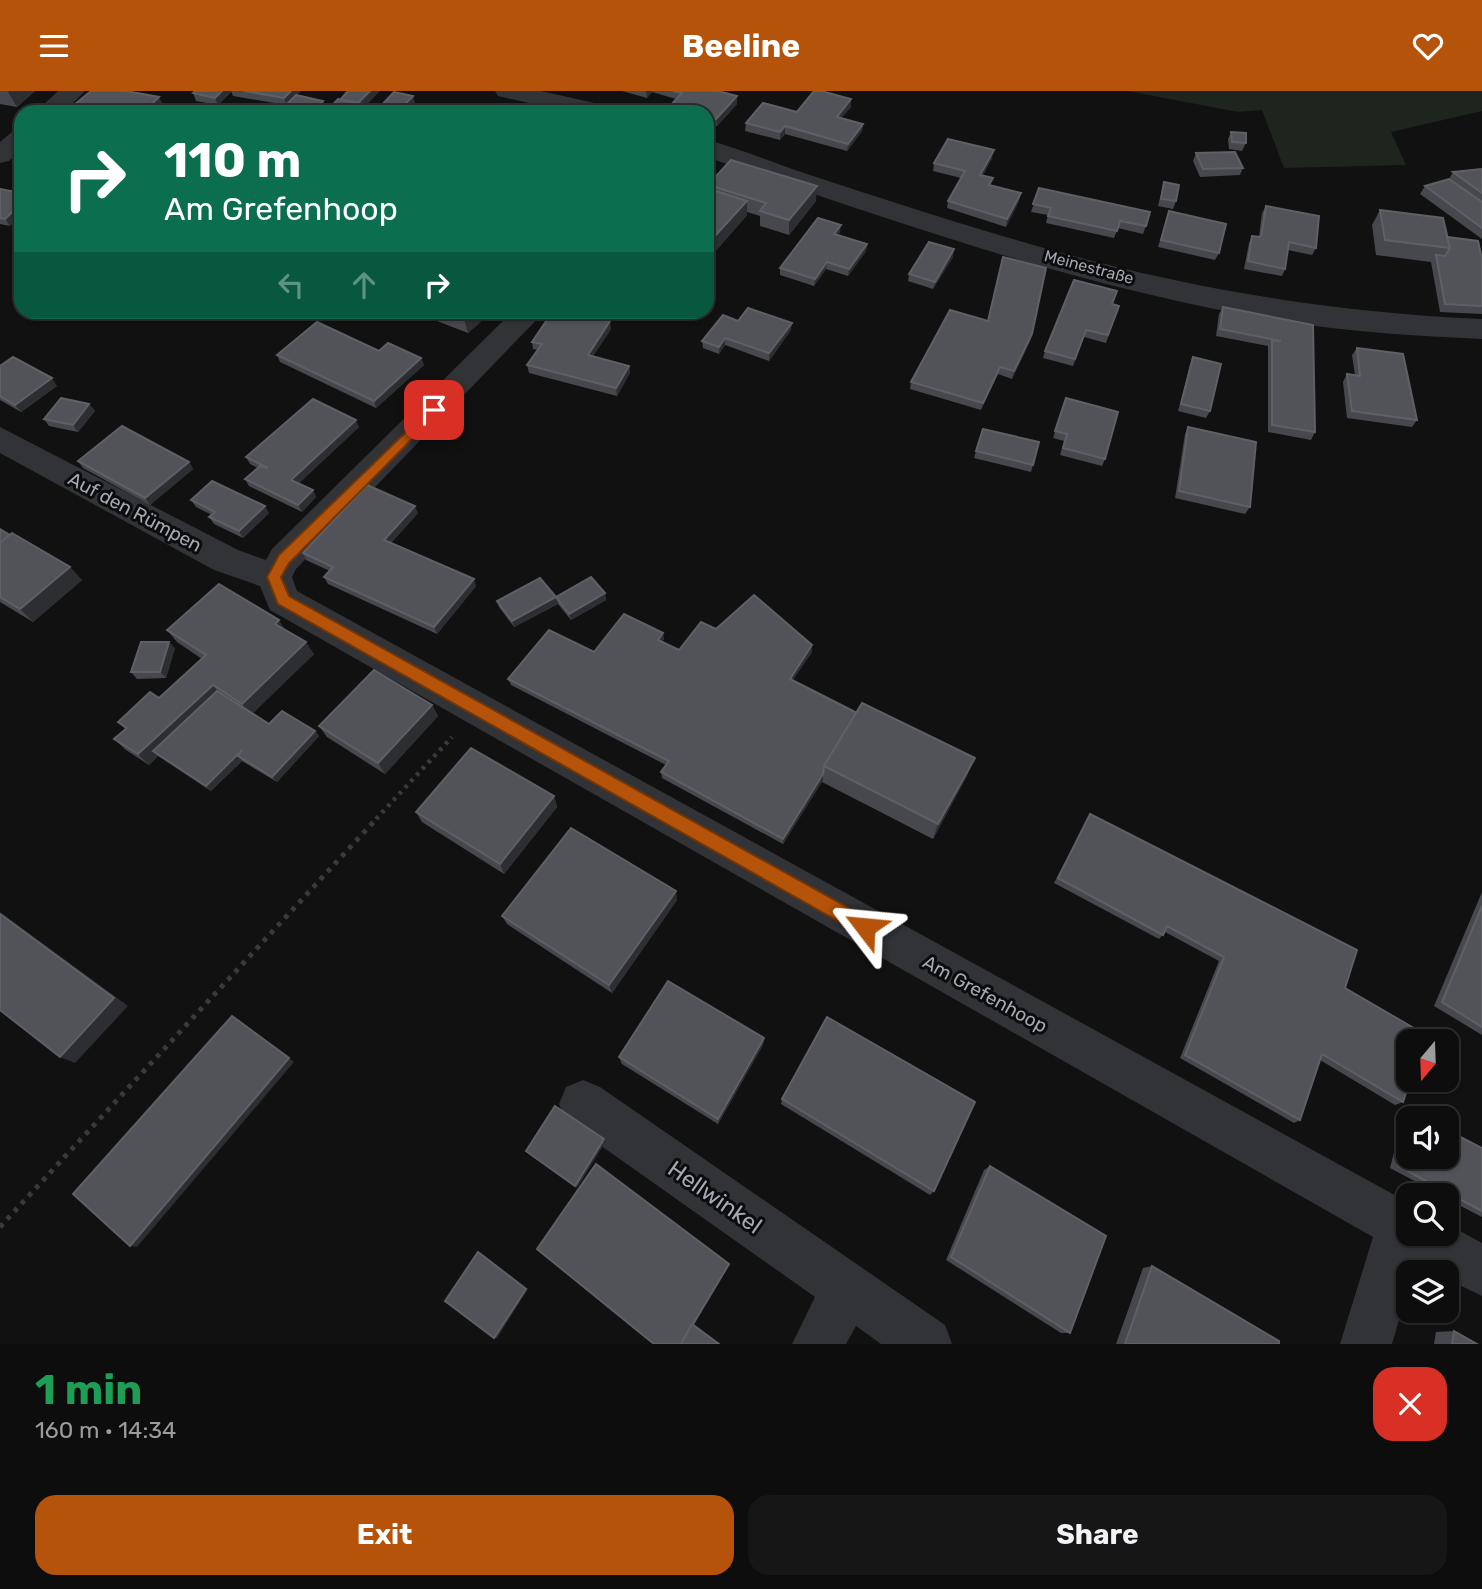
<!DOCTYPE html>
<meta charset="utf-8">
<style>
body{margin:0;font-family:Rubik,sans-serif;background:#161617;color:#f1f3f6;height:100vh;display:flex;flex-direction:column;font-size:26px;white-space:nowrap}
*{box-sizing:border-box;margin:0}
p{font-size:23px;color:#9a9c9e}
.icon{flex:none;width:38px;height:38px;fill:none;stroke:currentColor;stroke-width:2;stroke-linecap:round;stroke-linejoin:round}
.map{position:relative;height:1253px;overflow:hidden}
.drawer{display:flex;flex-direction:column;background:#0d0d0e;flex:1}
.drawer>*{flex:none}
.guide{position:absolute;left:14px;top:14px;width:700px;height:214px;border-radius:21px;box-shadow:0 2px 5px #0004,0 0 0 2px #2d2d2e;background:#0b6e4f;color:#fff;overflow:hidden}
.needle{width:46px;rotate:199deg}
.tools{position:absolute;left:1396px;top:938px;display:grid;gap:14px}
.tools a{display:grid;place-items:center;width:63px;height:63px;border-radius:14px;background:#0d0d0e;box-shadow:0 2px 5px #0004,0 0 0 2px #2d2d2e;font-size:35px}
.pin{position:absolute;display:grid;place-items:center;width:60px;height:60px;color:#fff;margin:-30px;border-radius:14px;box-shadow:0 4px 10px #0006}
.me{position:absolute;width:77px;margin:-38px;rotate:299deg;stroke-linejoin:round;filter:drop-shadow(0 0 5px #0008)}
.turn{display:flex;align-items:center;gap:24px;height:147px;padding:0 35px;font-size:32px}
.turn .icon{width:91px;height:91px;stroke-width:2.5}
.turn b{display:block;font-size:49px;line-height:60px}
.lanes{display:flex;align-items:center;height:66px;padding:0 35px;background:#0003;justify-content:center;gap:35px;direction:ltr}
.lanes .off{opacity:.35}
.round{display:grid;place-items:center;flex:none;width:74px;height:74px;border-radius:21px;background:#161617}
.summary{display:flex;align-items:center;justify-content:space-between;height:119px;padding:0 35px}
h1{font-size:42px;font-weight:700;line-height:52px;color:#1e9e55}
.cta{display:flex;gap:14px;margin-top:auto;padding:14px 35px}
.cta a{flex:1;height:80px;border-radius:21px;background:#b45309;color:#fff;font-size:28px;font-weight:700;line-height:80px;text-align:center}
.cta a+a{background:#161617;color:#f1f3f6}
header{display:flex;justify-content:space-between;align-items:center;height:91px;padding:0 35px;background:#b45309;color:#fff;font-size:32px;font-weight:700}
.map>svg:first-child{display:block}
.green{fill:#1d251e}
.lines{fill:none;stroke-linecap:round;stroke-linejoin:round}
.path-far1{stroke:#383a3e;stroke-width:4.5;stroke-dasharray:3.5 5;stroke-linecap:butt}
.path{stroke:#383a3e;stroke-width:5;stroke-dasharray:4.5 6;stroke-linecap:butt}
.minor{fill:#323337;fill-rule:evenodd}
.wall{fill:#47484d}
.shaded-wall{fill:#2d2e31}
.building{fill:#515358;stroke:#5e6066;stroke-width:2}
.route{fill:#b45309;stroke:#753606;stroke-width:2}
.labels{text-anchor:middle;dominant-baseline:central;stroke-width:6;stroke-linejoin:round;paint-order:stroke}
.far-street-label{font-size:16px;fill:#a3a8b2;stroke:#0c0c0d}
.street-label{font-size:19px;fill:#a3a8b2;stroke:#0c0c0d}
.near-street-label{font-size:23px;fill:#a3a8b2;stroke:#0c0c0d}
</style>
<header><svg class="icon" aria-label="menu" viewBox="0 0 24 24"><path d="M4 6h16M4 12h16M4 18h16"/></svg>Beeline<svg class="icon" aria-label="heart" viewBox="0 0 24 24"><path d="M12 20l-8-8c-3-5 5-10 8-4 3-6 11-1 8 4z"/></svg></header>
<div class="map">
<svg width="1482" height="1253" viewBox="0 0 1482 1253">
<rect width="100%" height="100%" fill="#111112"/>
<polygon class="green" points="1128,0 1482,0 1482,20 1391,41 1406,74 1284,77 1262,19 1238,21"/>
<g class="lines">
<polyline class="path-far1" points="376,728 452,646"/>
<polyline class="path" points="0,1136 378,726"/>
<g class="minor">
<polygon points="58,0 85,0 64,21 36,21"/>
<polygon points="495,0 541,0 612,16 616,21 569,21 498,5"/>
<polygon points="21,38 21,59 9,70 0,72 0,51 12,41"/>
<path d="M707 49C741 58 774 72 807 83 871 104 935 125 999 144 1159 192 1315 221 1482 228V248C1417 245 1352 241 1287 231 1088 199 897 132 707 66Z"/>
<polygon points="513,220 545,220 296,478 292,486 297,500 1409,1112 1409,1143 1447,1143 1447,1133 1482,1152 1482,1205 1447,1188 1447,1181 1435,1181 1416,1170 1412,1181 1409,1181 1409,1194 1392,1253 1340,1253 1373,1146 270,519 260,495 214,479 0,362 0,336 238,459 266,469 272,458"/>
<polygon points="583,989 600,996 945,1234 952,1253 881,1253 856,1235 846,1253 792,1253 815,1206 566,1030 559,1013 566,996"/>
</g>
</g>
<g class="wall">
<polygon points="0,0 35,0 17,16 0,13"/>
<polygon points="195,0 231,0 231,1 218,14 196,10 193,2"/>
<polygon points="231,0 301,0 296,4 323,10 326,17 286,14 233,5"/>
<polygon points="622,0 718,0 737,13 717,35 707,33 707,21 670,21 670,15 676,8 652,1 647,7"/>
<polygon points="851,8 851,16 841,27 863,33 862,40 847,60 785,43 780,49 745,40 746,32"/>
<polygon points="74,14 163,14 183,17 184,21 78,21"/>
<polygon points="1231,41 1246,52 1242,60 1229,58 1228,48"/>
<polygon points="1196,62 1243,77 1240,84 1200,86 1193,70"/>
<polygon points="992,67 983,84 991,95 1019,110 1006,136 947,117 948,110 961,87 933,80 934,72"/>
<polygon points="1482,78 1482,148 1420,103 1425,95 1449,88 1453,81"/>
<polygon points="1164,91 1176,110 1173,118 1158,115"/>
<polygon points="708,94 816,110 789,144 760,135 760,125 747,121 747,124 714,162 707,160"/>
<polygon points="1039,97 1146,135 1143,143 1118,137 1114,147 1046,132 1048,124 1031,121"/>
<polygon points="0,98 10,135 0,133"/>
<polygon points="1266,115 1316,157 1312,164 1288,159 1285,178 1282,185 1244,178 1249,152 1252,145 1259,146 1262,122"/>
<polygon points="1380,119 1447,146 1482,168 1482,223 1440,221 1431,171 1376,164 1372,134"/>
<polygon points="1169,120 1219,162 1215,169 1158,156"/>
<polygon points="840,141 838,144 867,153 866,160 848,185 826,178 814,195 780,184 780,177"/>
<polygon points="953,166 933,198 908,190 909,183"/>
<polygon points="1112,213 1119,215 1106,252 1084,246 1073,275 1043,267 1045,260"/>
<polygon points="1223,216 1313,234 1315,341 1311,349 1268,341 1268,255 1216,245 1219,223"/>
<polygon points="403,220 483,220 485,227 468,242 424,225 421,227"/>
<polygon points="738,230 791,239 769,270 725,254 719,263 703,257 702,250"/>
<polygon points="611,238 593,265 629,275 630,282 617,305 529,282 527,274 538,259 533,258 532,251"/>
<polygon points="1032,243 1030,250 1012,288 998,283 981,319 910,298 911,291"/>
<polygon points="1357,257 1417,329 1412,336 1347,327 1343,291 1347,283 1355,284 1352,264"/>
<polygon points="379,260 421,267 424,274 376,317 280,271 277,264"/>
<polygon points="1193,266 1210,320 1206,327 1178,320 1190,274"/>
<polygon points="0,275 57,295 21,321 0,309"/>
<polygon points="1066,307 1105,368 1102,375 1060,364 1064,350 1053,347"/>
<polygon points="89,313 95,320 78,341 49,335 44,328"/>
<polygon points="359,336 298,393 313,399 316,406 302,421 249,395 245,388 258,377 250,373 246,366"/>
<polygon points="1188,336 1250,416 1245,423 1175,407 1185,343"/>
<polygon points="1039,351 1031,381 974,367 976,360"/>
<polygon points="78,370 189,371 193,378 150,414 83,377"/>
<polygon points="191,409 269,422 243,447 214,433 209,426 212,424 196,416"/>
<polygon points="418,422 391,452 476,495 437,543 328,493 324,486 330,480 306,469 303,462"/>
<polygon points="0,438 82,489 33,531 0,511"/>
<polygon points="605,502 606,509 571,529 558,513 556,506"/>
<polygon points="556,506 558,513 514,536 499,516 497,510"/>
<polygon points="285,538 314,563 253,622 269,633 315,640 319,645 277,691 242,670 211,700 158,665 149,674 126,659 114,648 125,638 118,631 159,607 202,568 177,551 167,539"/>
<polygon points="716,538 812,554 812,561 792,590 968,683 933,748 822,691 823,689 783,753 662,687 661,681 666,674 511,594 508,588 594,561 663,542 664,548 662,551 679,559"/>
<polygon points="175,557 166,587 137,588 131,581"/>
<polygon points="432,614 438,625 385,683 327,646 319,635"/>
<polygon points="554,705 557,716 504,783 422,731 416,721"/>
<polygon points="1090,723 1345,897 1403,1011 1395,1014 1320,969 1300,1029 1294,1032 1180,967 1219,870 1165,841 1159,848 1054,792"/>
<polygon points="1482,801 1482,944 1434,915"/>
<polygon points="677,809 612,902 507,833 502,825"/>
<polygon points="764,947 763,954 718,1033 622,973 619,966"/>
<polygon points="782,1008 934,1100 930,1104 781,1013"/>
<polygon points="1412,1020 1425,1027 1409,1027 1409,1066 1482,1057 1482,1126 1447,1108 1447,1104 1441,1104 1390,1077 1404,1023"/>
<polygon points="990,1075 1070,1242 1061,1242 946,1169 984,1079"/>
<polygon points="1152,1175 1279,1253 1116,1253 1143,1177"/>
<polygon points="1454,1240 1477,1253 1434,1253 1436,1241"/>
</g>
<g class="shaded-wall">
<polygon points="9,0 35,0 17,16 8,1"/>
<polygon points="222,0 231,0 231,1 218,14 215,7"/>
<polygon points="291,0 301,0 287,15 284,7"/>
<polygon points="370,0 380,0 360,21 357,13"/>
<polygon points="646,0 652,0 652,1 647,7"/>
<polygon points="413,5 415,12 407,21 397,21"/>
<polygon points="737,5 737,13 717,35 716,28"/>
<polygon points="159,6 163,14 155,21 145,21 145,20"/>
<polygon points="851,8 851,16 836,33 837,26"/>
<polygon points="323,10 326,17 322,21 312,21"/>
<polygon points="124,16 126,21 118,21"/>
<polygon points="863,33 862,40 847,60 848,53"/>
<polygon points="785,35 785,43 780,49 780,41"/>
<polygon points="994,59 992,67 979,91 980,84"/>
<polygon points="817,95 816,110 789,144 789,129"/>
<polygon points="1021,102 1019,110 1006,136 1007,128"/>
<polygon points="747,110 747,124 714,162 713,147"/>
<polygon points="21,113 21,125 10,135 5,128"/>
<polygon points="841,134 840,141 834,150 834,143"/>
<polygon points="867,153 866,160 848,185 849,178"/>
<polygon points="954,158 953,166 933,198 935,191"/>
<polygon points="827,171 826,178 814,195 815,188"/>
<polygon points="419,220 422,220 424,225 421,227"/>
<polygon points="472,220 483,220 485,227 468,242 464,228"/>
<polygon points="610,230 611,238 589,271 588,264"/>
<polygon points="792,232 791,239 769,270 769,262"/>
<polygon points="1032,243 1030,250 1012,288 1014,280"/>
<polygon points="725,247 725,254 719,263 719,256"/>
<polygon points="421,267 424,274 376,317 374,310"/>
<polygon points="629,275 630,282 617,305 616,297"/>
<polygon points="1000,276 998,283 981,319 983,312"/>
<polygon points="52,287 57,295 21,321 15,314"/>
<polygon points="89,313 95,320 78,341 73,334"/>
<polygon points="356,329 359,336 295,396 291,389"/>
<polygon points="189,371 193,378 150,414 145,407"/>
<polygon points="313,399 316,406 302,421 298,414"/>
<polygon points="265,415 269,422 243,447 239,440"/>
<polygon points="415,415 418,422 387,456 384,449"/>
<polygon points="70,476 82,489 33,531 20,518"/>
<polygon points="474,488 476,495 437,543 434,536"/>
<polygon points="605,502 606,509 571,529 569,523"/>
<polygon points="556,506 558,513 514,536 512,530"/>
<polygon points="279,529 287,542 275,533"/>
<polygon points="663,542 664,548 659,555 658,549"/>
<polygon points="169,551 175,557 166,587 160,581"/>
<polygon points="306,551 314,563 251,624 242,613"/>
<polygon points="812,554 812,561 789,594 790,588"/>
<polygon points="213,594 222,606 153,660 158,665 149,674 138,663"/>
<polygon points="432,614 438,625 385,683 378,672"/>
<polygon points="315,640 319,645 277,691 272,686"/>
<polygon points="242,659 238,665 242,670 211,700 206,695"/>
<polygon points="975,667 968,683 933,748 938,733"/>
<polygon points="823,683 823,689 783,753 783,748"/>
<polygon points="554,705 557,716 504,783 500,773"/>
<polygon points="676,800 677,809 612,902 609,894"/>
<polygon points="0,821 128,915 75,972 60,966 0,823"/>
<polygon points="238,928 294,971 137,1156 130,1155"/>
<polygon points="764,947 763,954 718,1033 718,1028"/>
<polygon points="604,1048 606,1050 577,1097 575,1095"/>
<polygon points="478,1161 481,1162 528,1198 497,1247 494,1247"/>
<polygon points="729,1173 729,1175 694,1234 681,1253"/>
</g>
<g class="building">
<polygon points="91,0 126,0 159,6 145,20 124,16 118,21 109,21 74,14"/>
<polygon points="195,0 222,0 215,7 193,2"/>
<polygon points="244,0 291,0 284,7"/>
<polygon points="348,0 370,0 358,12 340,9"/>
<polygon points="673,0 718,0 737,5 716,28 707,25 707,21 692,21 670,15 682,2"/>
<polygon points="814,0 821,0 851,8 837,26 863,33 848,53 785,35 780,41 746,32 763,12 797,21"/>
<polygon points="394,1 413,5 397,21 379,17"/>
<polygon points="296,4 323,10 312,21 279,21"/>
<polygon points="338,8 393,19 391,21 326,21"/>
<polygon points="156,13 183,17 179,21 147,21"/>
<polygon points="1231,41 1246,42 1246,52 1232,51"/>
<polygon points="948,48 994,59 980,84 993,87 989,94 1021,102 1007,128 948,110 965,80 934,72"/>
<polygon points="1235,61 1243,77 1203,78 1196,62"/>
<polygon points="731,69 817,95 789,129 760,120 766,112 708,94"/>
<polygon points="1482,78 1482,102 1453,81"/>
<polygon points="1449,88 1482,111 1482,137 1425,95"/>
<polygon points="1164,91 1179,94 1176,110 1161,108"/>
<polygon points="707,97 747,110 713,147 707,145"/>
<polygon points="1039,97 1150,121 1146,135 1120,130 1117,140 1048,125 1051,117 1033,113"/>
<polygon points="0,98 21,102 21,113 5,128 0,127"/>
<polygon points="1266,115 1319,125 1316,157 1289,151 1285,178 1248,170 1252,145 1261,146"/>
<polygon points="1380,119 1443,127 1450,157 1385,149"/>
<polygon points="1169,120 1226,133 1219,162 1161,149"/>
<polygon points="818,127 841,134 834,143 867,153 849,178 827,171 815,188 780,177"/>
<polygon points="1447,146 1478,150 1482,168 1482,215 1445,213 1436,164 1445,165 1450,157"/>
<polygon points="929,151 954,158 935,191 909,183"/>
<polygon points="1003,166 1046,177 1032,243 1014,280 1000,276 983,312 911,291 950,219 988,230"/>
<polygon points="1074,189 1117,200 1112,213 1119,215 1108,244 1086,239 1075,268 1045,260"/>
<polygon points="1223,216 1313,234 1315,341 1272,334 1272,250 1281,250 1220,238"/>
<polygon points="748,217 792,232 769,262 725,247 719,256 702,250 723,224 738,230"/>
<polygon points="445,220 472,220 464,228"/>
<polygon points="553,220 571,220 610,230 588,264 629,275 616,297 527,274 542,253 532,251"/>
<polygon points="317,231 379,260 388,252 421,267 374,310 277,264"/>
<polygon points="1357,257 1403,263 1417,329 1352,320 1347,283 1360,285"/>
<polygon points="13,266 52,287 15,314 0,305 0,275"/>
<polygon points="1193,266 1221,273 1210,320 1181,313"/>
<polygon points="61,307 89,313 73,334 44,328"/>
<polygon points="1066,307 1118,321 1105,368 1063,357 1067,343 1055,340"/>
<polygon points="313,308 356,329 291,389 313,399 298,414 245,388 260,375 268,377 246,366"/>
<polygon points="122,335 189,371 145,407 78,370"/>
<polygon points="1188,336 1256,351 1250,416 1179,400"/>
<polygon points="983,338 1039,351 1033,374 976,360"/>
<polygon points="212,390 265,415 239,440 209,426 215,421 191,409"/>
<polygon points="367,394 415,415 384,449 474,488 434,536 324,486 333,476 303,462"/>
<polygon points="0,438 10,444 0,452"/>
<polygon points="12,442 70,476 20,518 0,506 0,452"/>
<polygon points="591,486 605,502 569,523 556,506"/>
<polygon points="540,487 556,506 512,530 497,510"/>
<polygon points="219,493 279,529 275,533 306,551 242,613 213,594 138,663 114,648 127,637 118,631 150,601 159,607 206,564 167,539"/>
<polygon points="754,504 812,554 790,588 857,622 824,675 823,683 783,748 661,681 669,670 508,588 549,539 594,561 624,523 663,542 658,549 679,559 701,531 716,538"/>
<polygon points="141,551 169,551 160,581 131,581"/>
<polygon points="374,579 432,614 378,672 319,635"/>
<polygon points="217,600 269,633 282,620 315,640 272,686 238,665 242,659 206,695 153,660"/>
<polygon points="862,612 975,667 938,733 824,675"/>
<polygon points="471,657 554,705 500,773 416,721"/>
<polygon points="1090,723 1357,859 1345,897 1424,943 1422,950 1409,950 1409,989 1410,989 1403,1011 1322,963 1300,1029 1185,964 1224,866 1167,835 1163,844 1058,787"/>
<polygon points="571,737 676,800 609,894 502,825"/>
<polygon points="1482,815 1482,936 1442,911"/>
<polygon points="0,823 114,907 60,966 0,919"/>
<polygon points="668,890 764,947 718,1028 619,966"/>
<polygon points="232,925 289,967 130,1155 73,1103"/>
<polygon points="827,926 975,1011 934,1100 782,1008"/>
<polygon points="555,1015 604,1048 575,1095 526,1060"/>
<polygon points="1412,1020 1425,1027 1410,1027"/>
<polygon points="1409,1032 1409,1066 1447,1066 1447,1039 1482,1057 1482,1120 1398,1075"/>
<polygon points="596,1073 729,1173 681,1253 654,1253 537,1158"/>
<polygon points="990,1075 1106,1145 1070,1242 951,1166"/>
<polygon points="478,1161 526,1198 494,1247 445,1210"/>
<polygon points="1152,1175 1279,1250 1279,1253 1125,1253"/>
<polygon points="692,1233 719,1253 681,1253"/>
<polygon points="1454,1240 1477,1253 1452,1253"/>
</g>
<polygon class="route" points="434,314 438,316 438,322 289,472 281,486 289,505 872,830 874,836 872,842 865,845 859,842 278,513 267,486 279,464"/>
<g class="labels">
<g class="far-street-label">
<text transform="translate(1089 176) rotate(15)">Meinestraße</text>
</g>
<g class="street-label">
<text transform="translate(135 421) rotate(28)">Auf den Rümpen</text>
<text transform="translate(985 903) rotate(29)">Am Grefenhoop</text>
</g>
<g class="near-street-label">
<text transform="translate(715 1106) rotate(35)">Hellwinkel</text>
</g>
</g>
</svg>
<div class="tools">
<a><svg class="needle" viewBox="-14 -14 28 28"><path d="M0-13l5 13h-10z" fill="#e53935"/><path d="M0 13l5-13h-10z" fill="#9a9c9e"/></svg></a>
<a><svg class="icon" aria-label="sound" viewBox="0 0 24 24"><path d="M4 9h4l5-4v14l-5-4H4zM17 9q2 3 0 6"/></svg></a>
<a><svg class="icon" aria-label="search" viewBox="0 0 24 24"><circle cx="10" cy="10" r="6"/><path d="M15 15l6 6"/></svg></a>
<a><svg class="icon" aria-label="layers" viewBox="0 0 24 24"><path d="M12 4l9 5-9 5-9-5zM3 14l9 5 9-5"/></svg></a>
</div>
<div class="pin" style="left:434px;top:319px;background:#d93025"><svg class="icon" aria-label="arrive" viewBox="0 0 24 24"><path d="M6 21V4h12l-3 4 3 4H6"/></svg></div>
<svg class="me" style="left:865px;top:836px" viewBox="-20 -20 40 40"><path d="M0-17L14 15 0 8-14 15z" fill="#b45309" stroke="#fff" stroke-width="4"/></svg>
<div class="guide">
<div class="turn"><svg class="icon" aria-label="right" viewBox="0 0 24 24"><path d="M7 20v-9h11M14 6l5 5-5 5"/></svg><div><b>110 m</b>Am Grefenhoop</div></div>
<div class="lanes"><svg class="icon off" aria-label="left" viewBox="0 0 24 24"><path d="M17 20v-9H6M10 6l-5 5 5 5"/></svg><svg class="icon off" aria-label="ahead" viewBox="0 0 24 24"><path d="M12 20V5M6 11l6-6 6 6"/></svg><svg class="icon" aria-label="right" viewBox="0 0 24 24"><path d="M7 20v-9h11M14 6l5 5-5 5"/></svg></div>
</div>
</div>
<section class="drawer">
<div class="summary"><div><h1>1 min</h1><p>160 m · 14:34</p></div><a class="round" style="background:#d93025;color:#fff"><svg class="icon" aria-label="close" viewBox="0 0 24 24"><path d="M6 6l12 12M18 6L6 18"/></svg></a></div>
<div class="cta"><a>Exit</a><a>Share</a></div>
</section>
